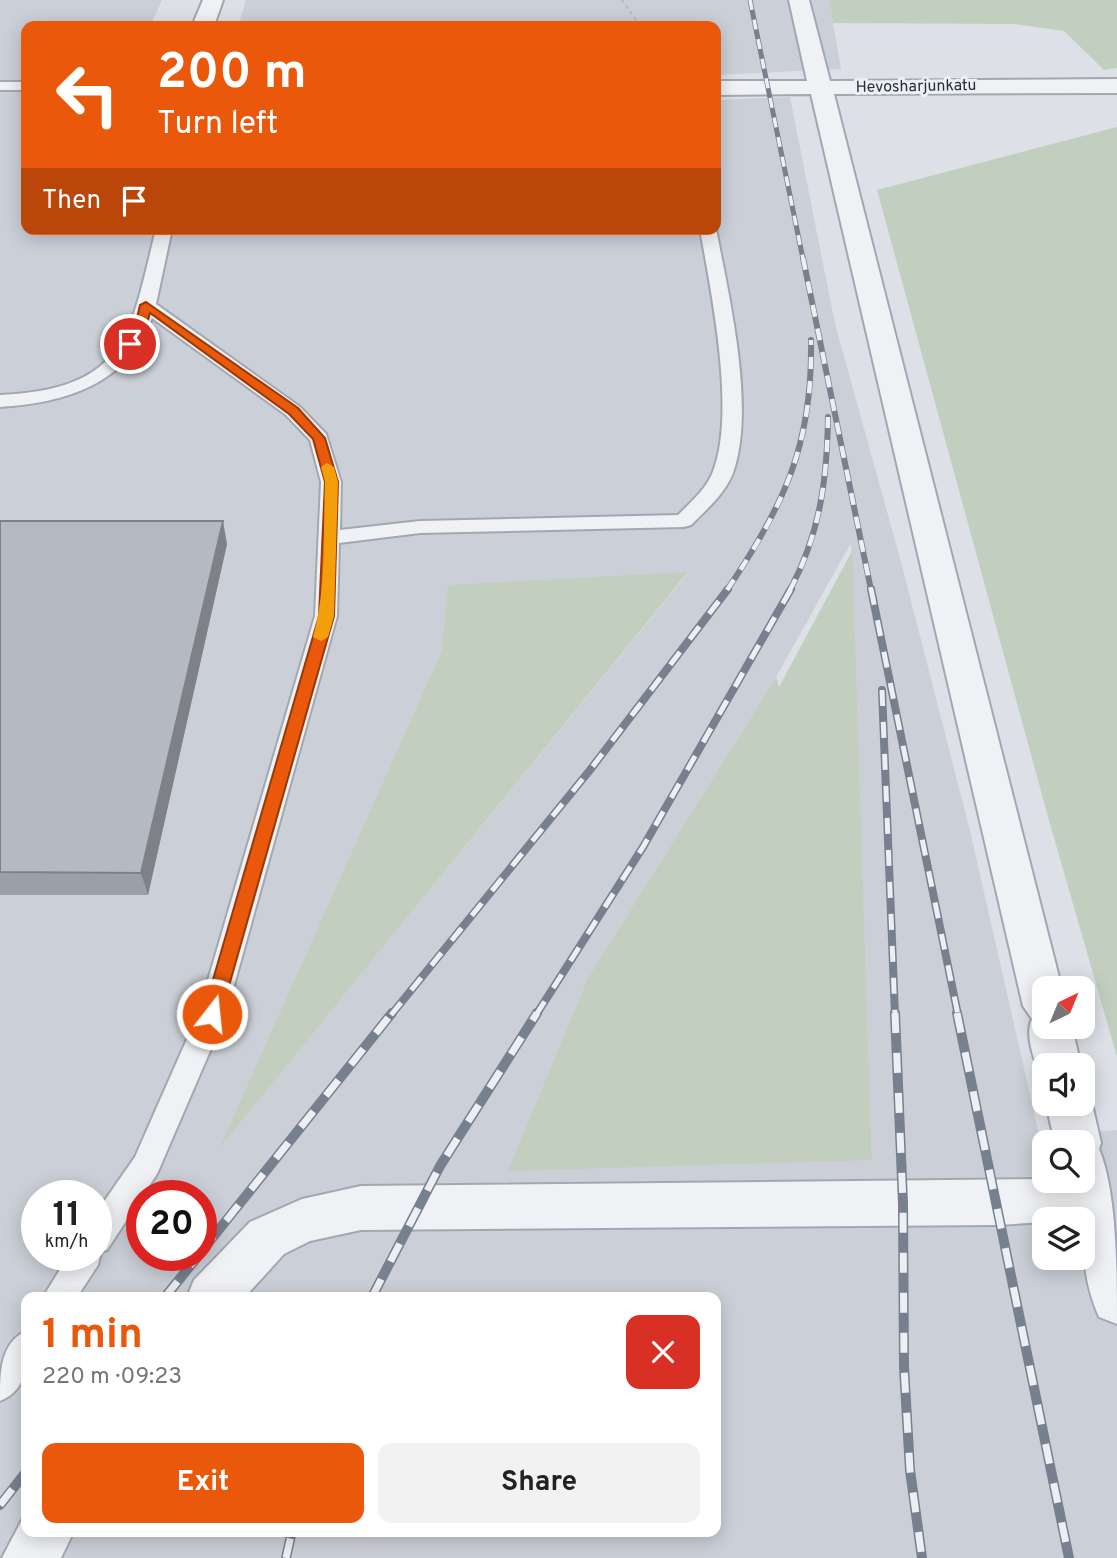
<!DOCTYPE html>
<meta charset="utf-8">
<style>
body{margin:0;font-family:Overpass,sans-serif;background:#f2f2f2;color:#222;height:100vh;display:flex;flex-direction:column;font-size:26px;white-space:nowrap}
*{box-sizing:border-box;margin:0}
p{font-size:23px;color:#767676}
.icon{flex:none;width:38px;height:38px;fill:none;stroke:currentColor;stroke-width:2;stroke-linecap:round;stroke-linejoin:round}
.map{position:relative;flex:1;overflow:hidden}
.side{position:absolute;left:21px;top:1292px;width:700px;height:245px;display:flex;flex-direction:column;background:#fff;border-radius:14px;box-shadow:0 4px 18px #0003}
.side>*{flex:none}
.guide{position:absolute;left:21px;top:21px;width:700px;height:214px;border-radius:14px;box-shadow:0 4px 18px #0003;background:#ea580c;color:#fff;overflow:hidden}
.needle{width:46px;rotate:43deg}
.controls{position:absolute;left:1032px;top:976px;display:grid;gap:14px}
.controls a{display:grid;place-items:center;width:63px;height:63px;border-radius:14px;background:#fff;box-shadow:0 4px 18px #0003;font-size:35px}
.speed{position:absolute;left:21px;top:1180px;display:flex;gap:14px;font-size:35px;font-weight:700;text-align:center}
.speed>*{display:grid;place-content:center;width:91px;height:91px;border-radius:50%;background:#fff;box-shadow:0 4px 18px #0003;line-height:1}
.speed small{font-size:18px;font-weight:400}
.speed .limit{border:10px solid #d22;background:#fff;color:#111}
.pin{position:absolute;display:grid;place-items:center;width:60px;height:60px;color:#fff;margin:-30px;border:4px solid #fff;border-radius:50%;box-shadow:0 2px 7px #0007}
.me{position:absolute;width:77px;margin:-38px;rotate:16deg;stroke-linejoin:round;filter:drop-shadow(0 0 5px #0008)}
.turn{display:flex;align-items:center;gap:24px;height:147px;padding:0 21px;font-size:32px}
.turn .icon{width:91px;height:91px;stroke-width:2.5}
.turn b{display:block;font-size:49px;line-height:60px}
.then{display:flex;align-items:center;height:66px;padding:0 21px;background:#0003;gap:14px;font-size:26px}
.round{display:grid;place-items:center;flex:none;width:74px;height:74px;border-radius:14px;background:#f2f2f2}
.headline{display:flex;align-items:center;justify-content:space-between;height:119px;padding:0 21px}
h1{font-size:42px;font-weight:700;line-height:52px;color:#ea580c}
.action{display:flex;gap:14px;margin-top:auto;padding:14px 21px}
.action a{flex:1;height:80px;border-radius:14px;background:#ea580c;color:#fff;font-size:28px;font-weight:700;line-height:80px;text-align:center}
.action a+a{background:#f2f2f2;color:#222}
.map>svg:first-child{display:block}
.built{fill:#cbcfd7;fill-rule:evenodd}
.green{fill:#c3cfbe}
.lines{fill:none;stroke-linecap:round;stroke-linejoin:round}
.lane-casing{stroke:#a3a7af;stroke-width:4}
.street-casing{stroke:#a3a7af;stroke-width:4}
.path{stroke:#bbbec4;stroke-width:2.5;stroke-dasharray:3.5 3.5;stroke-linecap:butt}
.lane{fill:#eff1f4;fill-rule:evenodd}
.street{fill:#eff1f4;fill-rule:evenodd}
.rail-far3-casing{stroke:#77808e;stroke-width:5}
.rail-far2-casing{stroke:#77808e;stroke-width:6}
.rail-far1-casing{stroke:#77808e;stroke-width:8}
.rail-casing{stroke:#77808e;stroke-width:10}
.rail-far3{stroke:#eceff4;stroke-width:3.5;stroke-dasharray:10;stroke-linecap:butt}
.rail-far2{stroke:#eceff4;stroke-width:4.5;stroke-dasharray:12;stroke-linecap:butt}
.rail-far1{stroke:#eceff4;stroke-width:5;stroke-dasharray:16;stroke-linecap:butt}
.rail{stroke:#eceff4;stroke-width:7;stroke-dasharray:20;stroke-linecap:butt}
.wall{fill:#9b9fa7}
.shaded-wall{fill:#7e8288}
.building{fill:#b4b9c2;stroke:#7e8288;stroke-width:2}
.route{fill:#ea580c;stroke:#983908;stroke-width:2}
.slow{fill:#f59e0b}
.labels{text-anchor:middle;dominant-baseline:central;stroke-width:6;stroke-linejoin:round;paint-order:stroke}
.far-street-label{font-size:16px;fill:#272e3b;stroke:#eceff4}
</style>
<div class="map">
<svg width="1117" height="1558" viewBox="0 0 1117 1558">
<rect width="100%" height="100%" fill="#dde0e6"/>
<g class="built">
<path d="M0 0H162L150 26H26V229H716V100L790 97 835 324 901 562 970 831 1039 1134 1117 1130V1558H0ZM851 543 872 1160 589 976 776 677ZM688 573 221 1146 442 650ZM1045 1143H1083V1181H1045ZM37 1195H96V1255H37ZM142 1195H201V1255H142ZM1045 1220H1083V1258H1045ZM26 1297H716V1531H26Z"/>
<polygon points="246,0 829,0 841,69 716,75 716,26 238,26"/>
</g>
<g class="green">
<polygon points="829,0 1117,0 1117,68 1104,70 1064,31 1014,24 833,23"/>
<polygon points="1117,127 1117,1057 1048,817 877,190"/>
<polygon points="852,551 872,1160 508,1171 589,976 776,677 779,687"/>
<polygon points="688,572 219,1149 442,650 448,585"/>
</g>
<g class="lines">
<g class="lane-casing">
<g id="lane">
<rect x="0" y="82" width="26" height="8"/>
<path d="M156 229H172L156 304 300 407 326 434 341 482 340 530 420 521 678 515C691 502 705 490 712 474 737 415 711 292 700 229H716C729 296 755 405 734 470 727 492 707 509 691 525L684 527 420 533 339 543 337 616 226 1014 157 1174 107 1250 101 1252 98 1265 77 1297H43L69 1255H96V1213L135 1157 198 1014 315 616 321 482 310 440 286 415 152 318C128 384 65 403 0 407V395C128 389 130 334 156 229Z"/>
<path d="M26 1331C27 1359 30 1389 0 1401 0 1373 0 1343 26 1331Z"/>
</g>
</g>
<g class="street-casing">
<g id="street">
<polygon points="203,0 223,0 214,26 192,26"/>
<path d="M789 0H809L830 81 1117 79V93L834 94 1062 989H1045V1027H1072L1081 1066H1045V1080C1035 1067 1024 1034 1032 1019L1023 1006 811 94 716 95V81H807Z"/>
<path d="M1083 1089 1092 1104 1101 1143 1099 1149C1117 1191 1117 1273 1117 1324L1099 1317C1084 1283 1083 1255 1083 1220H1045V1222L998 1225 361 1230 310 1241 284 1254 245 1297H187L194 1280 250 1222 302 1199 361 1186 1045 1179V1181H1083V1143H1055L1046 1104H1083Z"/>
<polygon points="26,1512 26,1531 74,1531 61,1558 2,1558"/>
</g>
</g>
<polyline class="path" points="622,0 640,26"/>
<use href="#lane" class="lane"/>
<use href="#street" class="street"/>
<g class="rail-far3-casing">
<polyline id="rail-far3" points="750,0 803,259"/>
</g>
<g class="rail-far2-casing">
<g id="rail-far2">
<polyline points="803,258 871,590"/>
<path d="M727 590C784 506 813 444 811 340"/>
<path d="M790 590C820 533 827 481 828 417"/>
</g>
</g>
<g class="rail-far1-casing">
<g id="rail-far1">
<polyline points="871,589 958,1015"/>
<polyline points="882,690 895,1015"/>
<polyline points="391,1015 590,770 728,589"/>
<polyline points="536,1015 643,847 791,589"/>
</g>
</g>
<g class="rail-casing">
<g id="rail">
<polyline points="895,1013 903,1203 904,1367 910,1470 922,1558"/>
<polyline points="957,1013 1069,1558"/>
<polyline points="201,1252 392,1013"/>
<polyline points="165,1297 199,1255"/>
<polyline points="372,1297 440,1166 537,1013"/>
<polyline points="0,1505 26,1472"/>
<polyline points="286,1558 292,1531"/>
</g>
</g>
<use href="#rail-far3" class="rail-far3"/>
<use href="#rail-far2" class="rail-far2"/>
<use href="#rail-far1" class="rail-far1"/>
<use href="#rail" class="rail"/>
</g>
<polygon class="wall" points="0,521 227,544 148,895 0,895"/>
<polygon class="shaded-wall" points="223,521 227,544 148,895 141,873"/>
<polygon class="building" points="0,521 223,521 141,873 0,872"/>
<polygon class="route" points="146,302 298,408 325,438 338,482 334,616 221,1014 219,1019 212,1022 206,1019 203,1014 319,616 325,482 313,439 289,414 150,313 146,327 134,346 126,346 124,344 135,327 140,305"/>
<path class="slow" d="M327 463 334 467 338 482 334 616 328 637 321 641 313 637C327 588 323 532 325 482L321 467Z"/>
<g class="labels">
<g class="far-street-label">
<text transform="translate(916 87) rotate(-1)">Hevosharjunkatu</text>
</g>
</g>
</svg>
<div class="controls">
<a><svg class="needle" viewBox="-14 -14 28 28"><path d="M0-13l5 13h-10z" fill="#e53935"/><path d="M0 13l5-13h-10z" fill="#767676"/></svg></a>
<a><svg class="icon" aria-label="sound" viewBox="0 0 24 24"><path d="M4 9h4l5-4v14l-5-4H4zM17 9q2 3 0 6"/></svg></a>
<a><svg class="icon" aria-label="search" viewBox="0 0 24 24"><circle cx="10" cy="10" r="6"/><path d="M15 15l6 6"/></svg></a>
<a><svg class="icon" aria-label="layers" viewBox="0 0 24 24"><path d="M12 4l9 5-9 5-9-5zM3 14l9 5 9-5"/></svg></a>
</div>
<div class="speed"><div>11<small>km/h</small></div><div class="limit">20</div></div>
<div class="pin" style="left:130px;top:344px;background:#d93025"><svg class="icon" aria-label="arrive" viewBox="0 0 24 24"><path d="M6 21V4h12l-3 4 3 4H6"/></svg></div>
<svg class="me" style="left:212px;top:1014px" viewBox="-20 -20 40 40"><circle r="17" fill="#ea580c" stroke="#fff" stroke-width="3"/><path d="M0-11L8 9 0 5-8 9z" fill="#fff"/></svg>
<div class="guide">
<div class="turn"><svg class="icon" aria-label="left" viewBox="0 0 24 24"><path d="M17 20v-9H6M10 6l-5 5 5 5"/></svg><div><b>200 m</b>Turn left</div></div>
<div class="then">Then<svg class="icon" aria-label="arrive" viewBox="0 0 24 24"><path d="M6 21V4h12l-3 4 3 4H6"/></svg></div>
</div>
<section class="side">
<div class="headline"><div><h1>1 min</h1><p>220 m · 09:23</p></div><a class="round" style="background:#d93025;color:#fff"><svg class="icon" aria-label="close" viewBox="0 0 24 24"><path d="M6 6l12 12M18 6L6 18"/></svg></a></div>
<div class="action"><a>Exit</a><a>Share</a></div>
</section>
</div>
